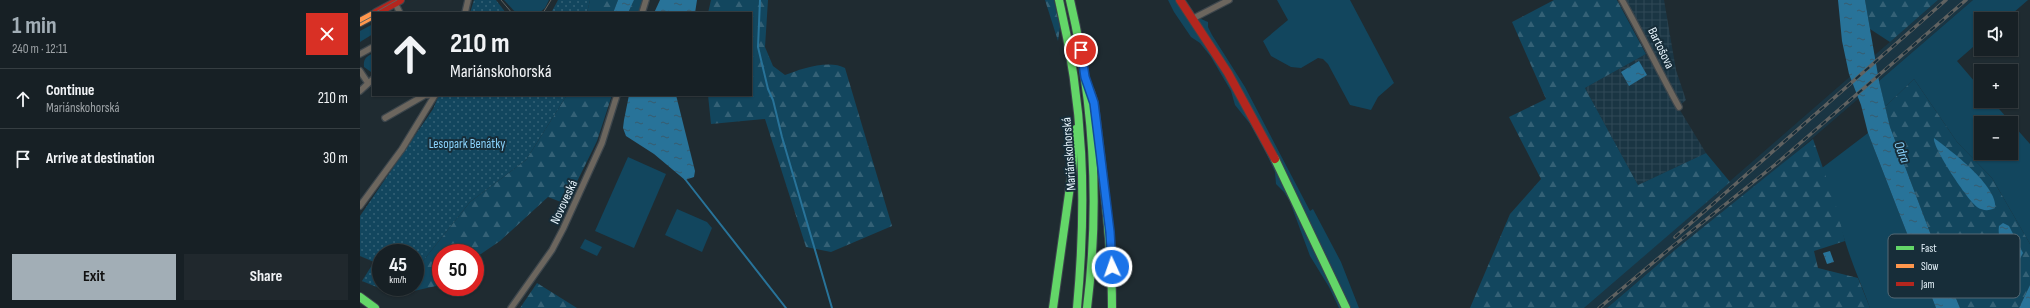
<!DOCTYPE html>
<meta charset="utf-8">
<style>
body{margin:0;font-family:"Sofia Sans Condensed",sans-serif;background:#20282d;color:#f1f3f6;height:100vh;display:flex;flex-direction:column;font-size:15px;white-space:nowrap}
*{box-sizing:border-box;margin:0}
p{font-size:13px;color:#9ea3a7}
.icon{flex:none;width:22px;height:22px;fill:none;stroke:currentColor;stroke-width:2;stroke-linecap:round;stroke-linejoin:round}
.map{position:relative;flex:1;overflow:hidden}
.drawer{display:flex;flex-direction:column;background:#172025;width:360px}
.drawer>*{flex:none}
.banner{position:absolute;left:12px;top:12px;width:380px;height:84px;border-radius:0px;box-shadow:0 1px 3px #0004,0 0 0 1px #363e42;background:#172025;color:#f1f3f6;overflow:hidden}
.controls{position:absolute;left:1614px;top:12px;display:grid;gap:8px}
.controls a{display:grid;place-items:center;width:44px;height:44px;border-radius:0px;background:#172025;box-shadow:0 1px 3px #0004,0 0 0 1px #363e42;font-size:20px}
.speed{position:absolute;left:12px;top:244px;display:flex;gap:8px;font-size:20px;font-weight:700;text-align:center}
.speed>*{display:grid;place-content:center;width:52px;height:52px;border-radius:50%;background:#172025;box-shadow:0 1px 3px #0004,0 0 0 1px #363e42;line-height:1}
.speed small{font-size:10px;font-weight:400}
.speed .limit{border:6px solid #d22;background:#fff;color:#111}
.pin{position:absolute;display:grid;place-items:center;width:34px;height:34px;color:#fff;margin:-17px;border:2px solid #fff;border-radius:50%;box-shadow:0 1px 4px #0007}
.me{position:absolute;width:44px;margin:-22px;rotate:357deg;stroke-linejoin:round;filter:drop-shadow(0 0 3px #0008)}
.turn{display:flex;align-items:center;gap:14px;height:84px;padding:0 12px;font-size:18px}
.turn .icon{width:52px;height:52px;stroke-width:2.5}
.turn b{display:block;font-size:28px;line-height:34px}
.round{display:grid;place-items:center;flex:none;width:42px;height:42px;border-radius:0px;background:#20282d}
.overview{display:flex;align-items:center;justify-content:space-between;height:68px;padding:0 12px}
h1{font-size:24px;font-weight:700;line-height:30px;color:#a2aeb6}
.cta{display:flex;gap:8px;margin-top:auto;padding:8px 12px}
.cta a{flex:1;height:46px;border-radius:0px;background:#a2aeb6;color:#111;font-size:16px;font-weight:700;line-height:46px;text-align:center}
.cta a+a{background:#20282d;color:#f1f3f6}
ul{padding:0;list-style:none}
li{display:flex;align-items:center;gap:12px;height:60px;padding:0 12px;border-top:1px solid #363e42}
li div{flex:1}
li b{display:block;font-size:15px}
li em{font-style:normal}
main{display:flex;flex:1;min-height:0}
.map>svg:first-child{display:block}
.built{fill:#1a3543}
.industrial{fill:url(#industrial-grid)}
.green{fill:#12465e;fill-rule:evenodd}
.forest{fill:url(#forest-firs)}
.park{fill:url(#park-dots)}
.water{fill:url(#water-ripples)}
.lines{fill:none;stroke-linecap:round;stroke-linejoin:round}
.stream{stroke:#287399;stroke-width:2}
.street-casing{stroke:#3d464c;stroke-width:8}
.fast-casing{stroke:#3d464c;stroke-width:10}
.slow-casing{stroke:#3d464c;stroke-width:10}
.jam-casing{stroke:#3d464c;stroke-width:10}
.street{stroke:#6c665e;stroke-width:5.5}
.fast{stroke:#63d668;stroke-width:8}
.slow{stroke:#ff974d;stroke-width:8}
.jam{stroke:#b3261e;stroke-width:8}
.tram{stroke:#606261;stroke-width:1}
.rail-casing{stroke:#606261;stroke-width:3.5}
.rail{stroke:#172d39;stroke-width:2;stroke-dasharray:6;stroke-linecap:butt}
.route-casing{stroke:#114b97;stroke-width:10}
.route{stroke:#1a73e8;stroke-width:7}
.labels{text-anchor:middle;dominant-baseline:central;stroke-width:4;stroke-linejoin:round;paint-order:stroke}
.street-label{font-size:13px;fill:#e8f5fd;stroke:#172d39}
.park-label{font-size:13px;fill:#89d1fa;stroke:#172d39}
.water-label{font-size:14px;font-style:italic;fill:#86cef7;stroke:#172d39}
.key{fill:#172d39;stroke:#566974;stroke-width:1}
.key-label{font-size:11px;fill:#e8f5fd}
</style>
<main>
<section class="drawer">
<div class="overview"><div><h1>1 min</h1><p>240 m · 12:11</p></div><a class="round" style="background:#d93025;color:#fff"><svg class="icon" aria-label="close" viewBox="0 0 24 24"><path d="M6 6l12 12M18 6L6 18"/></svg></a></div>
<ul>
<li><svg class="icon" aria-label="ahead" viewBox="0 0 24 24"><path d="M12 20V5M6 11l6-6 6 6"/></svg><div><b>Continue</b><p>Mariánskohorská</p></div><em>210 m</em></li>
<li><svg class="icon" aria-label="arrive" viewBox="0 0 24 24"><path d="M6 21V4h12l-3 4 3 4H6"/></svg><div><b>Arrive at destination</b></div><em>30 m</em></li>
</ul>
<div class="cta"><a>Exit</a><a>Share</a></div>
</section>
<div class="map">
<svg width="1670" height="308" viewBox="0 0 1670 308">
<defs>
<pattern id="industrial-grid" width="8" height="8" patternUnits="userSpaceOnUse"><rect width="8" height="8" fill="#1a3543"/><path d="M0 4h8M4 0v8" fill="none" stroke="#304956"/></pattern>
<pattern id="forest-firs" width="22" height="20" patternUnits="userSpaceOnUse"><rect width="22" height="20" fill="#12465e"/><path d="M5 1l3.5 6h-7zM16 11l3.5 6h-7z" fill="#346176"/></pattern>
<pattern id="park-dots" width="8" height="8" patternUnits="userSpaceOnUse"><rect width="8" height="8" fill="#12465e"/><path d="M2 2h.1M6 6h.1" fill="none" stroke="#346176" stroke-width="1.8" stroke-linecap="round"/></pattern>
<pattern id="water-ripples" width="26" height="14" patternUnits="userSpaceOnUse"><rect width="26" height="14" fill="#287399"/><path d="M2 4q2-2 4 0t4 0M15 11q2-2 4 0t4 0" fill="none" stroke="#385c6f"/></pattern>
</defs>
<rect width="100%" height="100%" fill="#1f2b31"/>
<polygon class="built" points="1578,0 1613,0 1418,168 1316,249 1247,308 1224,308"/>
<polygon class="industrial" points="1262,0 1304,0 1316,70 1326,100 1318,107 1346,153 1278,185 1225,88 1286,54 1318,107"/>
<g class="green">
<polygon points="144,0 189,0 185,8 179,13 156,13"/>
<polygon points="808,0 820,0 832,15 848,22 848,27 852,35 885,87 950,211 953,209 981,262 999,308 979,308 969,287 950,256 930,202 924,192 916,184 915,172 900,140 891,125 875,105 871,91 851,57 840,43 831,37 814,12"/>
<polygon points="917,0 990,0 1034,83 1018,97 1011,110 990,105 968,64 963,59 958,58 941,68 931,67 911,56 903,41 928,20"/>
<path d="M1613 0H1668L1646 19H1621V40L1597 61 1621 89V101H1632L1670 144V244L1632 178 1597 142 1554 79 1525 107 1519 81ZM1621 123H1651V153H1621Z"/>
<polygon points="13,24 13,34 0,42 0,31"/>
<path d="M13 53V71L11 72 4 67C3 59 6 57 13 53Z"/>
<path d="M1508 133 1576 308H1510C1502 286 1492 264 1485 241 1477 217 1471 192 1462 168Z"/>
<polygon points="268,157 306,174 274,248 235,231"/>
<polygon points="317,209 347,222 352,228 342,252 305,235"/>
<polygon points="225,239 242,247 237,256 220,248"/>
</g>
<g class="forest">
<polygon points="230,0 258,0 253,13 227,13"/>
<polygon points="274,0 286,0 282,13 268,13"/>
<path d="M351 0H408L405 47 413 66 425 75C440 69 469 59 485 68L532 226 471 252 446 247 405 119 351 124 348 95H391V13H348Z"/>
<polygon points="685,0 694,0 700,27 698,41"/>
<polygon points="1194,0 1257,0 1286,54 1225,88 1278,185 1346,153 1370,182 1224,308 1110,308 1150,214 1181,179 1149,117 1186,99 1152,22"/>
<polygon points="1505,0 1578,0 1530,42 1510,29"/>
<polygon points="1554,79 1597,142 1632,178 1670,244 1670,285 1659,308 1600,308 1585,272 1530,127 1525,107"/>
<polygon points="207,95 252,95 237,141 206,204 188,197 140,241 115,258 115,253 81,253 81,282 76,286 36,295 42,287 55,287 55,271 110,202 166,160"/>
<polygon points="1453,139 1476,206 1485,241 1454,251 1458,268 1498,278 1510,308 1247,308 1316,249"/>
<polygon points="177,283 217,308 160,308"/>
</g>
<g class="park">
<polygon points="114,0 136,0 146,13 110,13"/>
<polygon points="198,0 230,0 227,13 191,13"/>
<polygon points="79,95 207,95 166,160 110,202 55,271 55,253 21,253 21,287 42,287 36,295 2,281 14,262 0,256 0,216 73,109"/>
</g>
<g class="water">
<polygon points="258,0 274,0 268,13 253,13"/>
<polygon points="300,0 337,0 335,13 294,13"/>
<polygon points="1478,0 1505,0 1519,81 1530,127 1585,272 1600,308 1576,308 1508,133 1501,105 1489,74 1482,41"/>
<polygon points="1279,61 1287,75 1269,86 1261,72"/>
<polygon points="269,95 316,95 335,171 334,177 325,180 294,154 266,136 263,128 264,120"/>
<path d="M1574 138C1590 150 1638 186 1635 208 1629 211 1623 211 1617 207 1608 201 1572 147 1574 138Z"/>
<path d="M1643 223 1649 226 1663 253 1656 266C1645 258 1637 240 1639 226Z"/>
<polygon points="1470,251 1474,262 1467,264 1463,253"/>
<polygon points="1670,285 1670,308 1659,308"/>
</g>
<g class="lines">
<g class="stream">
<polyline points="400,0 398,47 408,89 413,100 422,137 472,308"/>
<polyline points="325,179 426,308"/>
</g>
<g class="street-casing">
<g id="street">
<path d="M1262 0C1282 35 1299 71 1319 107"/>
<polyline points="35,3 40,13"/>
<polyline points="105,13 108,0"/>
<polyline points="282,13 286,0"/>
<polyline points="834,18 869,0"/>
<polyline points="0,54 13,47"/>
<polyline points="0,71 8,83"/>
<polyline points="0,91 13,79"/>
<polyline points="25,118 65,95 75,95"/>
<polyline points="0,206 42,149 75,95"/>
<polyline points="151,308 192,250 203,229 242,143 257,95"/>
</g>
</g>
<g class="fast-casing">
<g id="fast">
<path d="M699 0C724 105 727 200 717 308"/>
<path d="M710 0C734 102 740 204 727 308"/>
<path d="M730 91 734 103C742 171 752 239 752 308"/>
<polyline points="915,159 986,308"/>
<polyline points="0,297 15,308"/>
<polyline points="693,308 712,172 716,129"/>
</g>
</g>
<g class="slow-casing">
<polyline id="slow" points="0,22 13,15"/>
</g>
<g class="jam-casing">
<g id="jam">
<polyline points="820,0 868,73 915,159"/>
<polyline points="16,13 40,0"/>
</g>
</g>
<use href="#street" class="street"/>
<use href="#fast" class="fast"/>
<use href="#slow" class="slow"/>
<use href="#jam" class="jam"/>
<g class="tram">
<polyline points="141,0 152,13"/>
<polyline points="14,13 37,0"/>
<polyline points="183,13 191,0"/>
<polyline points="0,23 13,16"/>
</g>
<g class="rail-casing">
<g id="rail">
<polyline points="1315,237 1586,0"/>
<polyline points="1239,308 1313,246 1416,164 1606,0"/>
</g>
</g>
<use href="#rail" class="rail"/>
</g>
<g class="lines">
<g class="route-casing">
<polyline id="route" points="721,50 725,77 734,103 750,232 752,267"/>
</g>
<use href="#route" class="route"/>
</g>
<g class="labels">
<g class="street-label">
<text transform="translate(1301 48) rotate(64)">Bartošova</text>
<text transform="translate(709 154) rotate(-94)">Mariánskohorská</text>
<text transform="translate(204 202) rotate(-65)">Novoveská</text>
</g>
<g class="park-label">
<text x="107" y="144">Lesopark Benátky</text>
</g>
<g class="water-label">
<text transform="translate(1542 152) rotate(69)">Odra</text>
</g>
</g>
<rect x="1528" y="234" width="132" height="64" rx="6" class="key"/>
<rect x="1536" y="246" width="18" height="4" fill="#63d668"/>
<rect x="1536" y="264" width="18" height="4" fill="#ff974d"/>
<rect x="1536" y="282" width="18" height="4" fill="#b3261e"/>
<g class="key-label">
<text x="1561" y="252">Fast</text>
<text x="1561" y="270">Slow</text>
<text x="1561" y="288">Jam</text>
</g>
</svg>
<div class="controls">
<a><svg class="icon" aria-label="sound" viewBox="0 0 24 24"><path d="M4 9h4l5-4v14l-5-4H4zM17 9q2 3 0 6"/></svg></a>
<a>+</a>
<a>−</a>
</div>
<div class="speed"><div>45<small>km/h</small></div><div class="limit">50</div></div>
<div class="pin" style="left:721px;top:50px;background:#d93025"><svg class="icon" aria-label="arrive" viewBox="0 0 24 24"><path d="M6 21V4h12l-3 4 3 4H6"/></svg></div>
<svg class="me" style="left:752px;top:267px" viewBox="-20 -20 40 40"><circle r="17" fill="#1a73e8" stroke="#fff" stroke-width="3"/><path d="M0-11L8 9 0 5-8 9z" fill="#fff"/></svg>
<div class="banner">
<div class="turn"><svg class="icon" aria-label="ahead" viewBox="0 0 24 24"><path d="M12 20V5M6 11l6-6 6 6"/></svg><div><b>210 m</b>Mariánskohorská</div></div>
</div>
</div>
</main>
